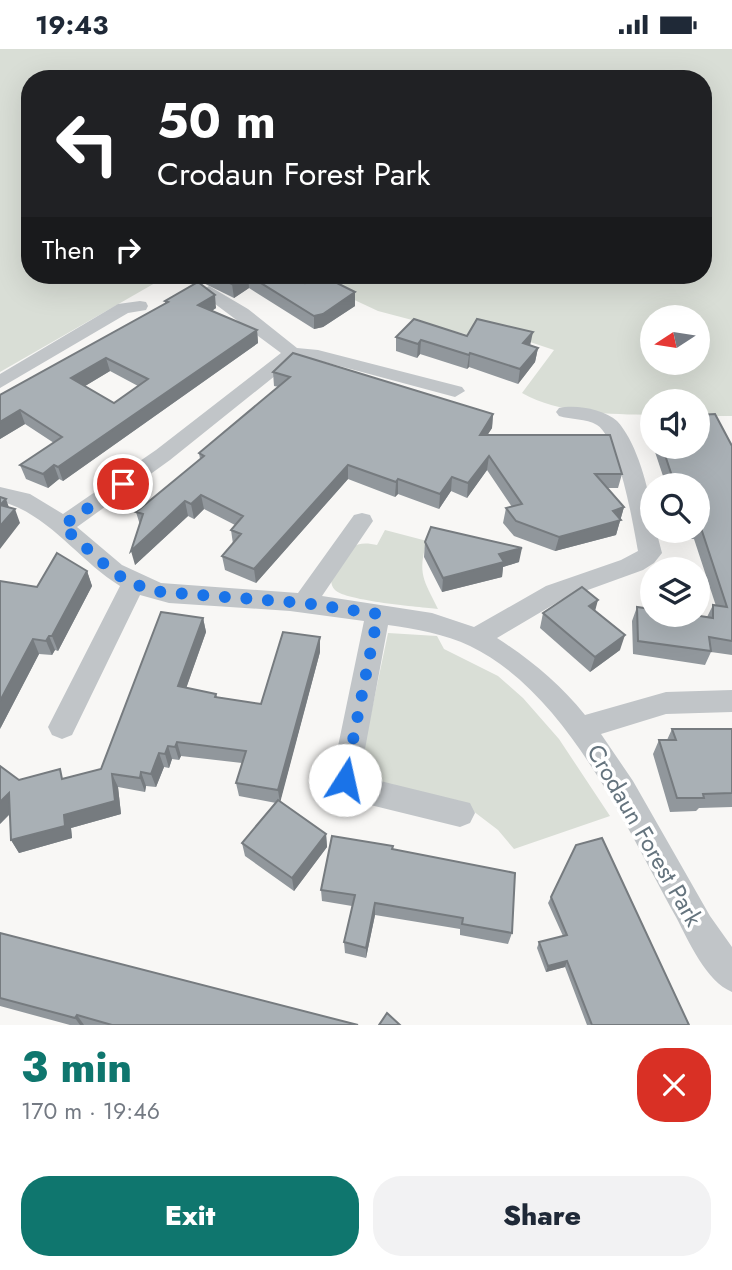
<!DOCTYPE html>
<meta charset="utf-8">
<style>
body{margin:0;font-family:Jost,sans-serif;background:#f2f2f3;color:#1f2937;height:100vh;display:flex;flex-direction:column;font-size:26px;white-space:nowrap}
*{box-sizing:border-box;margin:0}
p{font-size:23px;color:#747a83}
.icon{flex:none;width:38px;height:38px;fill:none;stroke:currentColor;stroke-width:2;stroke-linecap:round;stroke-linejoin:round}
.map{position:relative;height:976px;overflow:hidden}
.drawer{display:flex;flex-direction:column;background:#fff;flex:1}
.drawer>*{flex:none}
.hud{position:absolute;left:21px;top:21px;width:691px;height:214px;border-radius:28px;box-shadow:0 7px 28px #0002;background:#202124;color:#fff;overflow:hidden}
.needle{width:46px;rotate:258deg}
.buttons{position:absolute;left:640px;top:256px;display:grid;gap:14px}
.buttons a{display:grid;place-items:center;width:70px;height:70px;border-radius:50%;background:#fff;box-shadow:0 7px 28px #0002;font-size:35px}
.pin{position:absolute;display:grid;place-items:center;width:60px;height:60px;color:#fff;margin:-30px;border:4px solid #fff;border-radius:50%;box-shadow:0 2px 7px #0007}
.me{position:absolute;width:77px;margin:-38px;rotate:10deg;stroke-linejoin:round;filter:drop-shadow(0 0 5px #0008)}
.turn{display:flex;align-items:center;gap:24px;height:147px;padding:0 21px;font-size:32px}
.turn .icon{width:91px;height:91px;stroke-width:2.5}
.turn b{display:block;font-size:49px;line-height:60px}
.then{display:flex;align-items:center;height:66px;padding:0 21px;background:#0003;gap:14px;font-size:26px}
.round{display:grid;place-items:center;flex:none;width:74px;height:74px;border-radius:28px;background:#f2f2f3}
.summary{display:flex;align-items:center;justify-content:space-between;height:119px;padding:0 21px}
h1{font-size:42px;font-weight:800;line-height:52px;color:#0f766e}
.cta{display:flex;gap:14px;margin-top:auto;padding:14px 21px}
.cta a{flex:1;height:80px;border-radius:28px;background:#0f766e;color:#fff;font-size:28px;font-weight:800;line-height:80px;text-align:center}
.cta a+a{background:#f2f2f3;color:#1f2937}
.status{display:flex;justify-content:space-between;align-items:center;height:49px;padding:0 35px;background:#fff;direction:ltr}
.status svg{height:19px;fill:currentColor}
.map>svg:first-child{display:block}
.green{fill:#d9ded6;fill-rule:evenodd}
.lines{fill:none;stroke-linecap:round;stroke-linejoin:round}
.minor{fill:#c1c5c8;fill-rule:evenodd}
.wall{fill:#91979c;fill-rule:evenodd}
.shaded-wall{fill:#767b7f}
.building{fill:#a9b0b5;stroke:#767b7f;stroke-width:2;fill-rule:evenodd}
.route{stroke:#1a73e8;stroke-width:12;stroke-dasharray:0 21.6}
.labels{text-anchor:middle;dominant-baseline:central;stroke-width:7;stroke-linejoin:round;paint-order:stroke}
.near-street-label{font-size:24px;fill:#65747e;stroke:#fff}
</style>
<div class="status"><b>19:43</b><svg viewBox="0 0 49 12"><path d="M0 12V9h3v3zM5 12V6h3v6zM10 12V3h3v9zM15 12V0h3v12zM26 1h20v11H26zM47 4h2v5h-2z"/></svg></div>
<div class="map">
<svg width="732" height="976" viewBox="0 0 732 976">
<rect width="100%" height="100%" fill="#f8f7f5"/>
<g class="green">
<path d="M0 0H732V367H698V352H653V366C610 365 559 365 522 344L554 301 524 291 469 286 378 262 301 226H704V30H30V226H169L0 323ZM653 268H698V313H653Z"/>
<path d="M385 481 427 492C417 525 424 531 438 560 420 558 346 552 335 541 324 530 340 505 351 499 359 493 368 494 377 496Z"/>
<polygon points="388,584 437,587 444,600 498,627 523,649 559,690 610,767 514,800 498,781 460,752 369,732 362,726 360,717"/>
</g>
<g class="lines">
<g class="minor">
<path d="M209 237 248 260 297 299 318 301 462 338 465 342 455 348 317 311 296 310 170 411 77 478 122 516 161 534 298 544 354 466 362 464 370 466 373 472 322 547 432 564 474 578 546 537 621 511 638 502C633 475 619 390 597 376 586 369 571 371 559 367L556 363 559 359C575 355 604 360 617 372 638 394 653 451 653 481H656L662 504 654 514 643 521 563 550 497 589C531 611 560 635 585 666L666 643 732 641V663L666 665 601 685 633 732 710 867 732 898V943C706 932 689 893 676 868 626 778 567 644 470 597 445 585 416 580 388 576L360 727 470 754 475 764 470 774 460 778 350 751C339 747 336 742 331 731L364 572 290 562 169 554 140 546 72 686 62 690 52 686 48 678 120 537C78 511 49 465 0 452V438L30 445 63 465 156 401 281 304 203 246 201 242Z"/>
<polygon points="140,252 146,253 148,257 146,261 128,264 0,339 0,325 118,255"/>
</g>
</g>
<g class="wall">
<polygon points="187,226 290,226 305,234 355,243 355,257 323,278 314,280 249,239 234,249"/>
<path d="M165 252 216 259 212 262 257 281 258 294 63 432 59 430 48 439 26 430 20 416 54 394 25 375 0 390V346L165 255ZM110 322 138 337 114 354 85 337Z"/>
<polygon points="467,287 530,297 538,299 535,313 518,335 469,318 467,320 420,305 417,309 396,302 396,288"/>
<polygon points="273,323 493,365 492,379 487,386 622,425 618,439 607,439 624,458 616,486 555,502 514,487 503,474 506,459 512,458 487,421 467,449 451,442 439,460 398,445 395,448 348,430 256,534 225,521 222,507 233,495 231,481 235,476 204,460 194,470 188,467 135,516 140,476 136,463 200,410 199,404 279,338 274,337"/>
<polygon points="648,357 653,357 653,396 644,370"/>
<polygon points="653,397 732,397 732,606 711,603 705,616 633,605 632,572 637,558 647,560 651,548 653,565 707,568 713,556 716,557 694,490 684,490 681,481 698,481 698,436 666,436"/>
<polygon points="425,493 519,513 503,518 502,528 442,543 424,508"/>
<polygon points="87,522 92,537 58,602 55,601 52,606 39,605 0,680 37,538"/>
<polygon points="595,562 620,601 590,623 540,579 543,564"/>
<polygon points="203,569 206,583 186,639 216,645 217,648 261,655 320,588 320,603 280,752 326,785 327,798 294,842 245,807 242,794 276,754 239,747 236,734 242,714 181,707 179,711 172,710 169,719 164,718 156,738 146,737 145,743 118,738 121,765 71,779 72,789 19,804 11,791 10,765 0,775 19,731 65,729 101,720"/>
<polygon points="672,680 732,680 732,758 699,759 696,762 670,763 653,705 659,691 667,691"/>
<polygon points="392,800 512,884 508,895 460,886 460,880 375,866 366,909 345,904 344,893 352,857 322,852 321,841"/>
<polygon points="551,848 689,976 587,976 565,918 546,923 537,899 539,893 563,887 548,854"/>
<polygon points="0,884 358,976 70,976 0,957"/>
</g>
<g class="shaded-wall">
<polygon points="248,226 249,239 234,249 232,235"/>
<polygon points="355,243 355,257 323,278 314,280 314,267"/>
<polygon points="215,246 216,259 200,269 198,256"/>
<polygon points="257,281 258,294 63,432 58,418"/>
<polygon points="533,283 530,297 523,294"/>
<polygon points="421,291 420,305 417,309 418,295"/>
<polygon points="538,299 535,313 518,335 520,320"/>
<polygon points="470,304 469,318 467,320 469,306"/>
<polygon points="106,309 110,322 75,343 71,329"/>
<polygon points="20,361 25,375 0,390 0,373"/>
<polygon points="493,365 492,379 478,401 480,386"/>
<polygon points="489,407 487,421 467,449 468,434"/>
<polygon points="54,416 59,430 48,439 43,425"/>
<polygon points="348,416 348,430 256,534 254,520"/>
<polygon points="452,428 451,442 439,460 440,445"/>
<polygon points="398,430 398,445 395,448 396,433"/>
<polygon points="201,446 204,460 194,470 191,455"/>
<polygon points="6,450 11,464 15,460 20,474 0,500 0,456"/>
<polygon points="185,452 188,467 135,516 131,502"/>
<polygon points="624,458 616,486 555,502 559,488 613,462"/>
<polygon points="522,499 519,513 503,518 502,528 442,543 443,529 499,505"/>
<polygon points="87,522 92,537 58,602 52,587"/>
<polygon points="598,551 594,566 589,557"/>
<polygon points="203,569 206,583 182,651 178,637"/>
<polygon points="625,586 620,601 590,623 595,608"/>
<polygon points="49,587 55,601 52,606 46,592"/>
<polygon points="320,588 320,603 280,754 278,741"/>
<polygon points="33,590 39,605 0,680 0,652"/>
<polygon points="177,693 181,707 179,711 175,698"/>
<polygon points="168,697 172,710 169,719 165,705"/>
<polygon points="159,704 164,718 156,738 151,725"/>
<polygon points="141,723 146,737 145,743 140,729"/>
<polygon points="112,725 118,738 121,765 71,779 72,789 19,804 11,791"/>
<polygon points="9,744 17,757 0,775 0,753"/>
<polygon points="326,785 327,798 294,842 292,829"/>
<polygon points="375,854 375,866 366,909 366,899"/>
<polygon points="567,912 565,918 546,923 548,917"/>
<polygon points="77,966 84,976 80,976 75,969"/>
</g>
<g class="building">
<polygon points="213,226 290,226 305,234 321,226 355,243 323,265 314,267 248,226 232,235"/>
<path d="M198 233 215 246 198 256 257 281 58 418 54 416 43 425 20 416 62 388 20 361 0 373V346L168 253 165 252ZM106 309 148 330 114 354 71 329Z"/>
<polygon points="414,270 467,287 477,270 533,283 523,294 538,299 520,320 470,304 469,306 421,291 418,295 396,288"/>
<polygon points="293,304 493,365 480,386 610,386 622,425 595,425 624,458 613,462 621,471 559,488 516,472 506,459 522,455 489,407 468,434 452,428 440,445 398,430 396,433 348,416 254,520 222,507 241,485 231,481 243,467 201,446 191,455 185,452 131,502 143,465 136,463 204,407 199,404 290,328 273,323"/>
<polygon points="648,357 653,357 653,371"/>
<polygon points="715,365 732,397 732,592 709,588 711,602 638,592 637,558 651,560 651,548 653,548 653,565 687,565 713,569 713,556 727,558 700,476 698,476 698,436 675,436 662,397 698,397 698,366"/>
<polygon points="0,448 6,450 0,456"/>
<polygon points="0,456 15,460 0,477"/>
<polygon points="431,478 522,499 499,505 504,513 443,529 425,493"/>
<polygon points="57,504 87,522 52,587 49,587 46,592 33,590 0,652 0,532 37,538"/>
<polygon points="582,538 598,551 589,557 625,586 595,608 543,564"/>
<polygon points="161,563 203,569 178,637 216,645 215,648 261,655 283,583 320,588 278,741 236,734 246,702 177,693 175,698 168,697 165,705 159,704 151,725 141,723 140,729 112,725 115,752 64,766 65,777 11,791 9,744 0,753 0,717 19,731 60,720 62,730 101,720"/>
<polygon points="672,680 732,680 732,744 703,745 704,749 677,749 659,691 676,691"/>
<polygon points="278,751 326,785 292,829 242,794"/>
<polygon points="332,787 393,797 392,800 515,824 512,884 462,875 463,869 375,854 366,899 344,893 355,846 321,841"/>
<polygon points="602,789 689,976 592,976 567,912 548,917 539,893 567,886 551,848 576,796"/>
<polygon points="0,884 358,976 112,976 77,966 75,969 0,949"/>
<polygon points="387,964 400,976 379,976"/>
</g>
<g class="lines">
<polyline class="route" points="123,435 62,477 113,523 133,535 161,543 304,554 378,565 345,731"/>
</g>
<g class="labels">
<g class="near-street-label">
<text transform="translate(645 786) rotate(60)">Crodaun Forest Park</text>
</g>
</g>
</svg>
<div class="buttons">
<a><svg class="needle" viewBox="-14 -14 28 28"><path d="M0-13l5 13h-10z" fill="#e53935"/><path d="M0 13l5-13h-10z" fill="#747a83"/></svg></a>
<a><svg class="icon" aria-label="sound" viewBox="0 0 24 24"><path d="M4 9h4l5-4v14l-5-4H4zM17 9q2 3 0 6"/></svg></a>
<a><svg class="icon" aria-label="search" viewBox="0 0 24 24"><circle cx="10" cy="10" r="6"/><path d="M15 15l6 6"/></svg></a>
<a><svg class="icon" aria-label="layers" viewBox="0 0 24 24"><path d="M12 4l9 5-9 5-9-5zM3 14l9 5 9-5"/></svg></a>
</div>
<div class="pin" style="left:123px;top:435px;background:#d93025"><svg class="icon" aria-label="arrive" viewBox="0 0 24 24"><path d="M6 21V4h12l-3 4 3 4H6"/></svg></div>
<svg class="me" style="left:345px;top:731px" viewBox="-20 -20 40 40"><circle r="19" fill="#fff"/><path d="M0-13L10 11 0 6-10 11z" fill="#1a73e8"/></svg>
<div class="hud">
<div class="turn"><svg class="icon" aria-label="left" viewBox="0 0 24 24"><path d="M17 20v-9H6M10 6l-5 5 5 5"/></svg><div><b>50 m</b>Crodaun Forest Park</div></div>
<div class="then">Then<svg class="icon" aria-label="right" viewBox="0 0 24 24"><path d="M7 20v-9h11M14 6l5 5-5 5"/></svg></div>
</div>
</div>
<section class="drawer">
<div class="summary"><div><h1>3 min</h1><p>170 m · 19:46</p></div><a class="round" style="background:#d93025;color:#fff"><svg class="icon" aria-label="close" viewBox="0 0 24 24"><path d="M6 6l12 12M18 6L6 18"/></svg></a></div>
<div class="cta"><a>Exit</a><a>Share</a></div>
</section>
